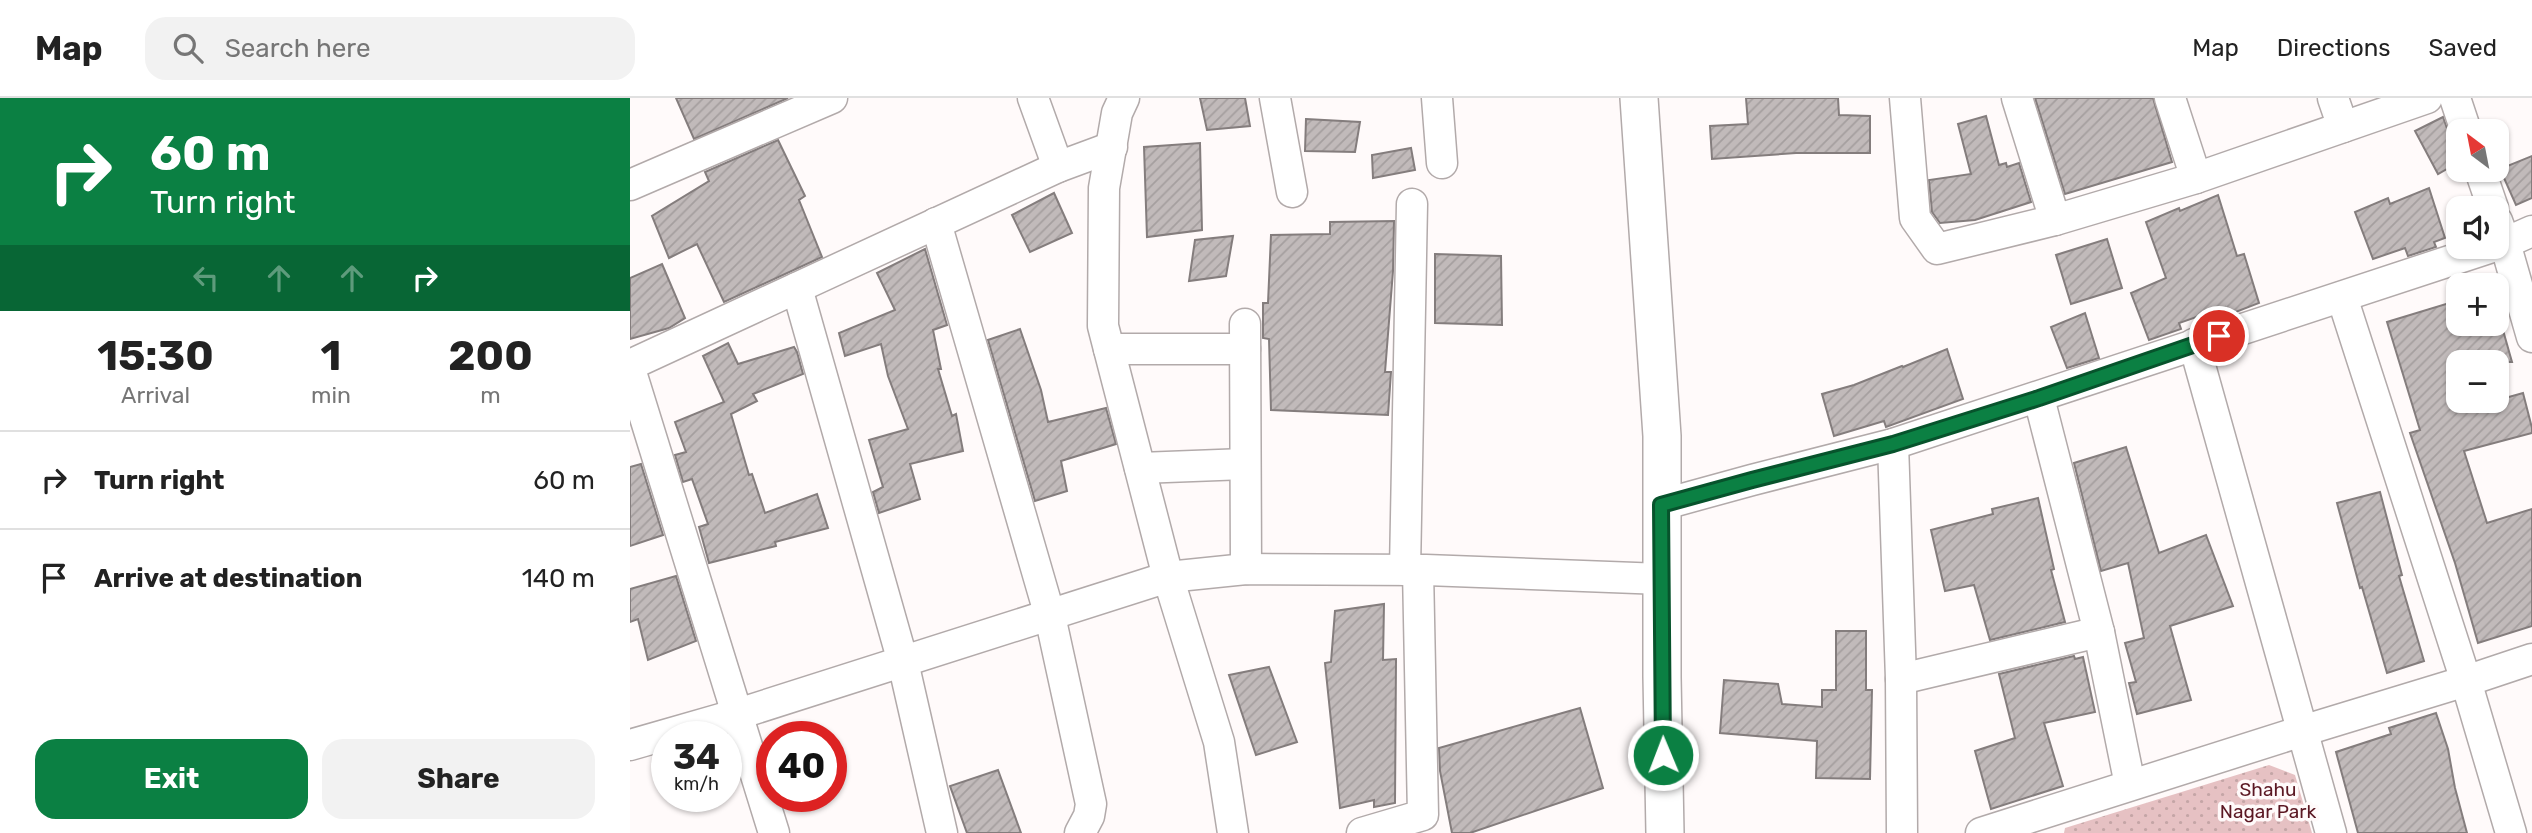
<!DOCTYPE html>
<meta charset="utf-8">
<style>
body{margin:0;font-family:Rubik,sans-serif;background:#f2f2f2;color:#222;height:100vh;display:flex;flex-direction:column;font-size:26px;white-space:nowrap}
*{box-sizing:border-box;margin:0}
p{font-size:23px;color:#767676}
.icon{flex:none;width:38px;height:38px;fill:none;stroke:currentColor;stroke-width:2;stroke-linecap:round;stroke-linejoin:round}
.map{position:relative;flex:1;overflow:hidden}
.sheet{display:flex;flex-direction:column;background:#fff;width:630px}
.sheet>*{flex:none}
.top-card{background:#0b8043;color:#fff;overflow:hidden}
.needle{width:46px;rotate:328deg}
.fabs{position:absolute;left:1816px;top:21px;display:grid;gap:14px}
.fabs a{display:grid;place-items:center;width:63px;height:63px;border-radius:14px;background:#fff;box-shadow:0 2px 5px #0004;font-size:35px}
.speed{position:absolute;left:21px;top:623px;display:flex;gap:14px;font-size:35px;font-weight:700;text-align:center}
.speed>*{display:grid;place-content:center;width:91px;height:91px;border-radius:50%;background:#fff;box-shadow:0 2px 5px #0004;line-height:1}
.speed small{font-size:18px;font-weight:400}
.speed .limit{border:10px solid #d22;background:#fff;color:#111}
.pin{position:absolute;display:grid;place-items:center;width:60px;height:60px;color:#fff;margin:-30px;border:4px solid #fff;border-radius:50%;box-shadow:0 2px 7px #0007}
.me{position:absolute;width:77px;margin:-38px;rotate:359deg;stroke-linejoin:round;filter:drop-shadow(0 0 5px #0008)}
.turn{display:flex;align-items:center;gap:24px;height:147px;padding:0 35px;font-size:32px}
.turn .icon{width:91px;height:91px;stroke-width:2.5}
.turn b{display:block;font-size:49px;line-height:60px}
.lanes{display:flex;align-items:center;height:66px;padding:0 35px;background:#0003;justify-content:center;gap:35px;direction:ltr}
.lanes .off{opacity:.35}
.eta{display:flex;justify-content:space-evenly;align-items:center;height:119px;text-align:center}
.eta b{font-size:42px;font-weight:700;line-height:49px}
.primary-button{display:flex;gap:14px;margin-top:auto;padding:14px 35px}
.primary-button a{flex:1;height:80px;border-radius:21px;background:#0b8043;color:#fff;font-size:28px;font-weight:700;line-height:80px;text-align:center}
.primary-button a+a{background:#f2f2f2;color:#222}
ul{padding:0;list-style:none}
li{display:flex;align-items:center;gap:21px;height:98px;padding:0 35px;border-top:2px solid #e0e0e0}
li div{flex:1}
li b{display:block;font-size:26px}
li em{font-style:normal}
header{display:flex;align-items:center;gap:42px;box-sizing:border-box;height:98px;padding:0 35px;background:#fff;border-bottom:2px solid #e0e0e0}
header strong{font-size:33px}
nav{display:flex;gap:38px;margin-inline-start:auto;font-size:24px}
.search{width:490px;height:63px;background:#f2f2f2;display:flex;align-items:center;gap:18px;box-sizing:border-box;padding:0 24px;border-radius:21px;color:#767676;font-size:26px}
main{display:flex;flex:1;min-height:0}
.map>svg:first-child{display:block}
.park{fill:url(#park-dots)}
.building{fill:url(#building-hatch);stroke:#847d7d;stroke-width:2}
.lines{fill:none;stroke-linecap:round;stroke-linejoin:round}
.minor-casing{stroke:#b2aaaa;stroke-width:33}
.tertiary-casing{stroke:#b2aaaa;stroke-width:40}
.minor{stroke:#fff;stroke-width:30}
.tertiary{stroke:#fff;stroke-width:37}
.route-casing{stroke:#07532c;stroke-width:18}
.route{stroke:#0b8043;stroke-width:12}
.labels{text-anchor:middle;dominant-baseline:central;stroke-width:7;stroke-linejoin:round;paint-order:stroke}
.park-label{font-size:19px;fill:#5b1823;stroke:#fffafa}
</style>
<header>
<strong>Map</strong>
<div class="search"><svg class="icon" aria-label="search" viewBox="0 0 24 24"><circle cx="10" cy="10" r="6"/><path d="M15 15l6 6"/></svg>Search here</div>
<nav><a>Map</a><a>Directions</a><a>Saved</a></nav>
</header>
<main>
<section class="sheet">
<div class="top-card">
<div class="turn"><svg class="icon" aria-label="right" viewBox="0 0 24 24"><path d="M7 20v-9h11M14 6l5 5-5 5"/></svg><div><b>60 m</b>Turn right</div></div>
<div class="lanes"><svg class="icon off" aria-label="left" viewBox="0 0 24 24"><path d="M17 20v-9H6M10 6l-5 5 5 5"/></svg><svg class="icon off" aria-label="ahead" viewBox="0 0 24 24"><path d="M12 20V5M6 11l6-6 6 6"/></svg><svg class="icon off" aria-label="ahead" viewBox="0 0 24 24"><path d="M12 20V5M6 11l6-6 6 6"/></svg><svg class="icon" aria-label="right" viewBox="0 0 24 24"><path d="M7 20v-9h11M14 6l5 5-5 5"/></svg></div>
</div>
<div class="eta">
<div><b>15:30</b><p>Arrival</p></div>
<div><b>1</b><p>min</p></div>
<div><b>200</b><p>m</p></div>
</div>
<ul>
<li><svg class="icon" aria-label="right" viewBox="0 0 24 24"><path d="M7 20v-9h11M14 6l5 5-5 5"/></svg><div><b>Turn right</b></div><em>60 m</em></li>
<li><svg class="icon" aria-label="arrive" viewBox="0 0 24 24"><path d="M6 21V4h12l-3 4 3 4H6"/></svg><div><b>Arrive at destination</b></div><em>140 m</em></li>
</ul>
<div class="primary-button"><a>Exit</a><a>Share</a></div>
</section>
<div class="map">
<svg width="1902" height="735" viewBox="0 0 1902 735">
<defs>
<pattern id="park-dots" width="8" height="8" patternUnits="userSpaceOnUse" patternTransform="scale(1.75)"><rect width="8" height="8" fill="#e6c1c3"/><path d="M2 2h.1M6 6h.1" fill="none" stroke="#c4a5a6" stroke-width="1.8" stroke-linecap="round"/></pattern>
<pattern id="building-hatch" width="6" height="6" patternUnits="userSpaceOnUse" patternTransform="scale(1.75)"><rect width="6" height="6" fill="#c1baba"/><path d="M-1 1l2-2M0 6l6-6M5 7l2-2" fill="none" stroke="#a59f9f"/></pattern>
</defs>
<rect width="100%" height="100%" fill="#fffafa"/>
<polygon class="park" points="1639,667 1665,677 1682,735 1434,735 1435,730"/>
<g class="building">
<polygon points="46,0 158,0 64,41"/>
<polygon points="570,0 615,0 620,28 577,32"/>
<polygon points="1116,0 1208,0 1209,17 1240,18 1240,55 1166,55 1082,61 1080,28 1118,26"/>
<polygon points="1405,0 1523,0 1542,64 1435,96"/>
<polygon points="1356,18 1369,67 1376,65 1377,69 1389,65 1401,104 1345,122 1310,125 1302,114 1299,82 1341,76 1328,26"/>
<polygon points="1813,19 1820,39 1829,48 1829,64 1808,76 1785,33"/>
<polygon points="676,21 730,24 725,54 675,53"/>
<polygon points="148,42 175,98 169,102 192,159 94,204 67,146 39,160 22,118 79,83 75,74"/>
<polygon points="570,45 572,132 517,139 514,49"/>
<polygon points="781,50 785,72 743,80 742,57"/>
<polygon points="1902,58 1902,100 1886,107 1870,71"/>
<polygon points="1799,90 1815,140 1804,144 1806,149 1778,158 1775,150 1743,161 1725,114 1758,100 1760,106"/>
<polygon points="424,95 442,135 400,154 382,117"/>
<polygon points="1588,97 1607,158 1614,156 1629,205 1598,217 1595,209 1549,225 1551,231 1519,242 1501,195 1536,180 1516,124 1549,110 1550,113"/>
<polygon points="764,123 763,173 755,274 761,274 758,317 641,312 639,241 633,240 633,205 638,205 641,137 700,136 700,124"/>
<polygon points="603,138 596,178 559,183 565,142"/>
<polygon points="1477,141 1492,190 1441,206 1426,157"/>
<polygon points="295,151 317,227 303,232 311,271 308,271 322,318 326,316 333,353 280,366 290,401 249,415 243,394 253,389 239,342 278,331 258,278 251,246 215,258 209,235 265,212 247,175"/>
<polygon points="805,156 871,158 872,227 805,225"/>
<polygon points="32,166 55,220 39,230 0,241 0,180"/>
<polygon points="1829,202 1829,226 1867,226 1867,211 1882,264 1829,264 1829,313 1893,295 1902,330 1902,335 1834,353 1857,425 1902,411 1902,528 1848,545 1825,465 1780,335 1790,332 1757,224"/>
<polygon points="1455,215 1469,260 1437,270 1421,229"/>
<polygon points="390,231 411,292 418,324 476,310 486,346 431,363 437,393 405,403 358,242"/>
<polygon points="98,245 108,266 164,249 167,254 173,276 123,296 127,303 101,316 119,377 122,376 135,415 187,396 198,430 145,444 146,448 79,465 69,429 78,426 62,381 53,384 45,357 56,354 45,324 94,304 73,258"/>
<polygon points="1317,251 1333,301 1256,329 1254,323 1204,338 1192,296 1224,287 1272,268 1273,269"/>
<polygon points="1496,349 1529,455 1576,437 1603,508 1540,528 1561,602 1507,616 1499,585 1506,584 1495,545 1514,540 1498,465 1471,473 1444,365"/>
<polygon points="11,366 33,437 0,448 0,369"/>
<polygon points="1750,394 1772,477 1769,478 1794,563 1757,575 1732,489 1730,490 1707,405"/>
<polygon points="1408,400 1424,471 1421,472 1435,524 1360,542 1344,487 1315,493 1301,432 1363,416 1362,411"/>
<polygon points="46,478 66,543 18,562 8,521 0,524 0,491"/>
<polygon points="754,506 753,562 766,561 765,705 744,709 744,702 710,710 695,565 701,564 705,513"/>
<polygon points="1206,533 1236,533 1236,592 1242,592 1240,681 1186,680 1187,643 1090,635 1094,582 1148,586 1152,606 1192,609 1192,592 1206,592"/>
<polygon points="1444,558 1445,561 1453,559 1465,614 1414,625 1433,688 1361,711 1345,653 1385,640 1369,576"/>
<polygon points="639,569 667,644 626,657 599,577"/>
<polygon points="950,610 973,690 840,735 822,735 810,673 809,650"/>
<polygon points="1806,615 1818,651 1825,690 1837,735 1728,735 1706,654 1761,636 1759,630"/>
<polygon points="368,672 391,735 337,735 320,688"/>
</g>
<g class="lines">
<g class="minor-casing">
<g id="minor">
<polyline points="403,0 428,69"/>
<polyline points="494,0 487,15 474,90 473,228 538,479 589,644 603,735"/>
<polyline points="645,0 662,94"/>
<polyline points="807,0 812,65"/>
<polyline points="1275,0 1285,120 1307,151 1425,122"/>
<polyline points="1387,0 1425,122 1566,80 1797,0"/>
<polyline points="1540,0 1566,80"/>
<polyline points="1703,0 1713,29"/>
<polyline points="1825,0 1836,33"/>
<polyline points="1850,72 1863,110"/>
<polyline points="0,87 202,0"/>
<polyline points="1867,123 1875,145 1902,133"/>
<polyline points="306,125 420,518 461,706 459,718 450,735"/>
<polyline points="1867,147 1875,145 1902,239"/>
<polyline points="167,190 273,564 312,735"/>
<polyline points="1712,199 1836,583 1902,561"/>
<polyline points="615,226 616,471"/>
<polyline points="1564,246 1701,735"/>
<polyline points="479,251 615,251"/>
<polyline points="0,267 428,69 482,49"/>
<polyline points="0,271 144,735"/>
<polyline points="1409,300 1469,534 1500,687"/>
<polyline points="1263,346 1271,581 1272,735"/>
<polyline points="510,370 615,366"/>
<polyline points="1031,407 1122,382 1263,346 1862,149"/>
<polyline points="775,472 782,106"/>
<polyline points="1271,581 1469,534"/>
<polyline points="0,647 108,616 538,479 616,471 796,472 1032,481"/>
<polyline points="732,735 793,717 788,472"/>
<polyline points="1351,735 1672,633 1836,583 1881,735"/>
</g>
</g>
<g class="tertiary-casing">
<polyline id="tertiary" points="1009,0 1032,338 1032,579 1035,735"/>
</g>
<use href="#minor" class="minor"/>
<use href="#tertiary" class="tertiary"/>
</g>
<g class="lines">
<g class="route-casing">
<polyline id="route" points="1033,657 1031,407 1122,382 1263,346 1409,300 1589,238"/>
</g>
<use href="#route" class="route"/>
</g>
<g class="labels">
<g class="park-label">
<text x="1638" y="691">Shahu<tspan x="1638" dy="22">Nagar Park</tspan></text>
</g>
</g>
</svg>
<div class="fabs">
<a><svg class="needle" viewBox="-14 -14 28 28"><path d="M0-13l5 13h-10z" fill="#e53935"/><path d="M0 13l5-13h-10z" fill="#767676"/></svg></a>
<a><svg class="icon" aria-label="sound" viewBox="0 0 24 24"><path d="M4 9h4l5-4v14l-5-4H4zM17 9q2 3 0 6"/></svg></a>
<a>+</a>
<a>−</a>
</div>
<div class="speed"><div>34<small>km/h</small></div><div class="limit">40</div></div>
<div class="pin" style="left:1589px;top:238px;background:#d93025"><svg class="icon" aria-label="arrive" viewBox="0 0 24 24"><path d="M6 21V4h12l-3 4 3 4H6"/></svg></div>
<svg class="me" style="left:1033px;top:657px" viewBox="-20 -20 40 40"><circle r="17" fill="#0b8043" stroke="#fff" stroke-width="3"/><path d="M0-11L8 9 0 5-8 9z" fill="#fff"/></svg>
</div>
</main>
